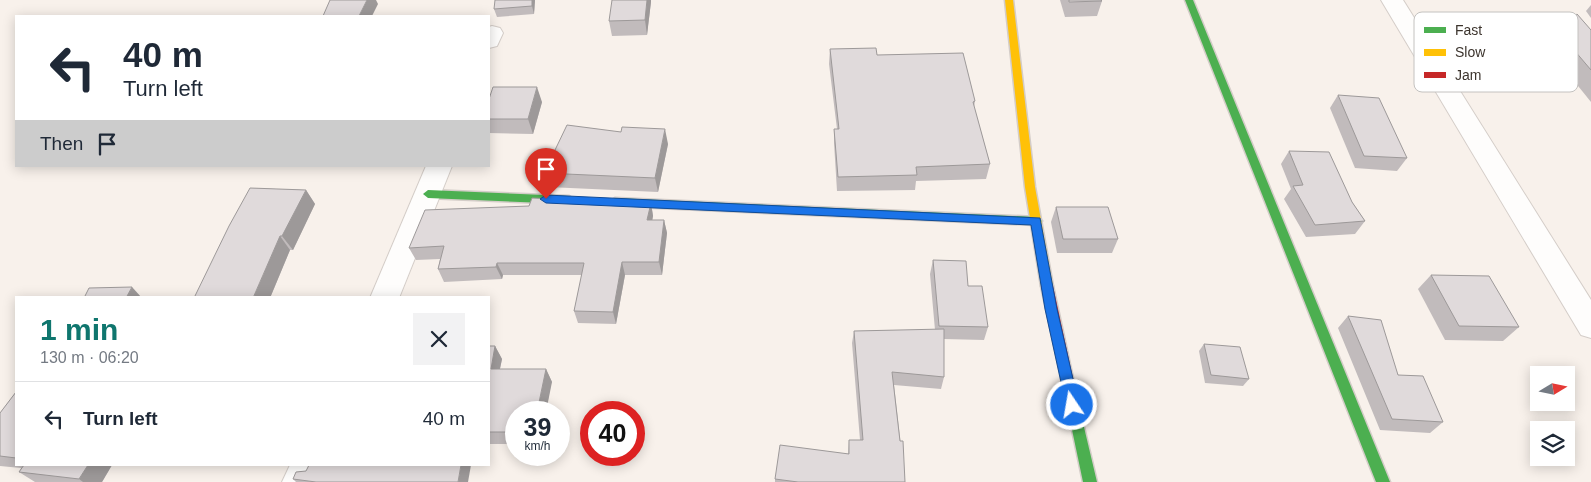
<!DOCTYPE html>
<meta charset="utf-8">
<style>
body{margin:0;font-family:Arial,sans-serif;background:#f2f2f3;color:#1f2937;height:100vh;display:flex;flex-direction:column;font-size:19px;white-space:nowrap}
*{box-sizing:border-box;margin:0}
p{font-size:16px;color:#747a83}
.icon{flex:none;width:28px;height:28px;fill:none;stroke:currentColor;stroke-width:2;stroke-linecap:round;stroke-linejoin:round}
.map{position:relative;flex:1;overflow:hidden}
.drawer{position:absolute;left:15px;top:296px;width:475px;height:170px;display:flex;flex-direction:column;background:#fff;border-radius:0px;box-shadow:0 2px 12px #0003}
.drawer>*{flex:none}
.top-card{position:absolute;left:15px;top:15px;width:475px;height:152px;border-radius:0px;box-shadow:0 2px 12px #0003;background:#fff;color:#1f2937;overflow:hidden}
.needle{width:32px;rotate:80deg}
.tools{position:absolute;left:1530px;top:366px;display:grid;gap:10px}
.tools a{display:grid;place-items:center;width:45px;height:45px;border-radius:0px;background:#fff;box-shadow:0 2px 12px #0003;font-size:25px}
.speed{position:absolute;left:505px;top:401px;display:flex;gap:10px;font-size:25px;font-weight:700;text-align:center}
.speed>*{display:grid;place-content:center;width:65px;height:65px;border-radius:50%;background:#fff;box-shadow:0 2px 12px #0003;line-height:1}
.speed small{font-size:12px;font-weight:400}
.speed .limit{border:8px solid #d22;background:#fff;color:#111}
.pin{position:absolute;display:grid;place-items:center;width:42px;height:42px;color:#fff;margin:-51px -21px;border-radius:50% 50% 50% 0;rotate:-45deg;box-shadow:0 0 5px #0007}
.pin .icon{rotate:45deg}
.me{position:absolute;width:55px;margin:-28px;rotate:348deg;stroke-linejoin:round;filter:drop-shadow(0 0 4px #0008)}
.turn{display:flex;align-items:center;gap:18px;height:105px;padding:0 25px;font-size:22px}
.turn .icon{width:65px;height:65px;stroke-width:2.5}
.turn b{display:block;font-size:35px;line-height:42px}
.then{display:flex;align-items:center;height:48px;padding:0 25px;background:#0003;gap:10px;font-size:19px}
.round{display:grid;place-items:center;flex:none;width:52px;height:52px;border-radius:0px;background:#f2f2f3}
.head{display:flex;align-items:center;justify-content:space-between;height:85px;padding:0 25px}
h1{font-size:30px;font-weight:700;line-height:38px;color:#0f766e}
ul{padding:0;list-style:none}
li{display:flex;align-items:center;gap:15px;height:75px;padding:0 25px;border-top:1px solid #e0e1e3}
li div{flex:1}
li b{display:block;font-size:19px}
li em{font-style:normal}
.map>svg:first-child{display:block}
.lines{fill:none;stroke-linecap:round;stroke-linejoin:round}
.street-casing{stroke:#d4cdc8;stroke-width:2}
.fast-casing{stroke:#d4cdc8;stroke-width:3}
.slow-casing{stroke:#d4cdc8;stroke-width:3}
.jam-casing{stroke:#d4cdc8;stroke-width:3}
.street{fill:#fefdfc;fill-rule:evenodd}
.fast{fill:#4caf50;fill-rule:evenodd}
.slow{fill:#ffc107;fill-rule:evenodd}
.jam{fill:#c62828;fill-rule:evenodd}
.wall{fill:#c1bbbc}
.shaded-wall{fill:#9d9999}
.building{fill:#e0dadb;stroke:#9d9999}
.route{fill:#1a73e8;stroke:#114b97}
.key{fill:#fff;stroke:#c4c2c0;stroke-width:1}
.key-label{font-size:14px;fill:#3c342d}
</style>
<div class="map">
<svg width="1591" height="482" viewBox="0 0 1591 482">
<rect width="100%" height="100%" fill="#f8f1eb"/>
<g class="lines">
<g class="street-casing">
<g id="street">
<polygon points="1381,0 1403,0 1591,300 1591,338 1581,335"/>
<polygon points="492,26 500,28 503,33 497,46 489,48 489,27"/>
<polygon points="426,166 452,166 399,298 370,298"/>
<polygon points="290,465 324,465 316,482 282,482"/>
</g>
</g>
<g class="fast-casing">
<g id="fast">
<polygon points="1185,0 1193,0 1390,482 1376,482"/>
<polygon points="428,190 569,196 574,200 569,204 428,198 423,194"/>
<polygon points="615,198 1036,217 1042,221 1036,225 615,206 610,202"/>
<polygon points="1073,400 1078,402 1079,406 1097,482 1083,482 1067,406 1068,402"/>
</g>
</g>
<g class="slow-casing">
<polygon id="slow" points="1005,0 1013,0 1035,187 1053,286 1051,289 1043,289 1041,286 1025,187"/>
</g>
<g class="jam-casing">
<polygon id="jam" points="1047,281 1051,283 1053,286 1079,406 1078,410 1073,412 1068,410 1067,406 1041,286 1043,283"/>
</g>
<use href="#street" class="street"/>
<use href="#fast" class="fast"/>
<use href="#slow" class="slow"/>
<use href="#jam" class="jam"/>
</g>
<g class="wall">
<polygon points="535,0 534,14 497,17 494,9"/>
<polygon points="1060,0 1101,0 1102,1 1097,16 1065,17"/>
<polygon points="651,2 647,35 612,36 609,21"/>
<polygon points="1591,5 1591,18 1586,11"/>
<polygon points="1557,30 1591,30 1591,102 1545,45"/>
<polygon points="830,49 877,55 975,101 974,107 990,164 986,179 916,181 915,190 837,191 834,143 834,129 837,129 829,64"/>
<polygon points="1338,95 1407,158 1397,171 1355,168 1330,108"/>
<polygon points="489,99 542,102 533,134 489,133"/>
<polygon points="668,144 658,192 548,187 544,173"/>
<polygon points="1289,151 1352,202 1365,221 1355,234 1306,237 1284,199 1291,189 1281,164"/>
<polygon points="250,188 306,190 315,204 293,250 290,250 270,298"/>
<polygon points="651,203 653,216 652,220 664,220 667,233 662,275 625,275 616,324 578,323 574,311 582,275 503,275 502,279 444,282 438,269 440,259 416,260 409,248"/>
<polygon points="1056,207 1118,239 1112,253 1057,253 1051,222"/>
<polygon points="933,260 968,286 988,327 984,340 944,339 944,377 941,389 894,385 905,482 775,482 775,479 848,454 849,440 860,440 852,343 854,331 935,330 930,274"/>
<polygon points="1431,275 1519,327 1503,341 1445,340 1418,289"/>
<polygon points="1348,316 1398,375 1443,422 1430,433 1380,430 1338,328"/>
<polygon points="1204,344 1249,379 1243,386 1205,383 1199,351"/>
<polygon points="489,346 495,346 502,359 500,369 546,369 552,382 516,412 516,444 489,444"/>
<polygon points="16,392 16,465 112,465 102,482 35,482 19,472 21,468 0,466 0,413"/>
<polygon points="306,471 468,482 296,482 293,479"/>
</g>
<g class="shaded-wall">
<polygon points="367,0 376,0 378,4 372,16 359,16"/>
<polygon points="532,0 535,0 534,14 532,6"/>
<polygon points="647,0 651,0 651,2 647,35 645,20"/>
<polygon points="537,87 542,102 533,134 528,119"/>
<polygon points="665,129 668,144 658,192 655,178"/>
<polygon points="306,190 315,204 293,250 282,236"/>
<polygon points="651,203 653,216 650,233 647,220"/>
<polygon points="664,220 667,233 662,275 659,262"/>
<polygon points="280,236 290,250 270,298 253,298"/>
<polygon points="622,262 625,275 616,324 613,312"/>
<polygon points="497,263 503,275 502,279 496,267"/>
<polygon points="132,287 142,298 126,298"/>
<polygon points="495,346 502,359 497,382 491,369"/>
<polygon points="546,369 552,382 546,412 537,412"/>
<polygon points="88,465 112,465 102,482 83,482 79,479"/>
<polygon points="461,465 471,465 468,482 458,482"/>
</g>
<g class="building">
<polygon points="330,0 367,0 359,16 317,16 323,16"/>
<polygon points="495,0 532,0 532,6 494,9"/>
<polygon points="612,0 647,0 645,20 609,21"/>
<polygon points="1069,0 1101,0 1102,1 1069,2"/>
<polygon points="1577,14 1591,30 1591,70 1557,30"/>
<polygon points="876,48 877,55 963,53 975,101 973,102 990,164 916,167 917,175 838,177 834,129 839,129 830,49"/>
<polygon points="493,87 537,87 528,119 489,119 489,99"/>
<polygon points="1338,95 1379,98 1407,158 1364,156"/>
<polygon points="567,125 621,132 622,127 665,129 655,178 544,173"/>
<polygon points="1289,151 1329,152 1352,202 1365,221 1315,225 1293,186 1303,185"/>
<polygon points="250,188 306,190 282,236 280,236 253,298 194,298 229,226"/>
<polygon points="532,198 651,203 647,220 664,220 659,262 622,262 613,312 574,311 584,263 497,263 496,267 438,269 444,246 409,248 425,210 529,206"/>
<polygon points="1056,207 1108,207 1118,239 1063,239"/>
<polygon points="933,260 966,261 968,286 982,286 988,327 939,326"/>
<polygon points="1431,275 1489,276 1519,327 1459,326"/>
<polygon points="132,287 126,298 84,298 89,288"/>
<polygon points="1348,316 1381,320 1398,375 1423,376 1443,422 1392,419"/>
<polygon points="944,329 944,377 892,372 900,441 903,441 905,482 798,482 775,479 780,445 849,454 849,440 863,440 854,331"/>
<polygon points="1204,344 1240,347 1249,379 1211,375"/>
<polygon points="489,346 495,346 491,369 546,369 537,412 516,412 516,432 489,432"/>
<polygon points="16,392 16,458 0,456 0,413"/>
<polygon points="24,465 88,465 79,479 19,472"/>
<polygon points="309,465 461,465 458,482 316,482 293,479 296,472 306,471"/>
</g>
<polygon class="route" points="546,195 1040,218 1057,309 1079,405 1077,409 1072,411 1068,409 1066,405 1045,309 1031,225 546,203 540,199"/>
<rect x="1414" y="12" width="164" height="80" rx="8" class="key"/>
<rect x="1424" y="27" width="22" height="6" fill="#4caf50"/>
<rect x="1424" y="49" width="22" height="7" fill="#ffc107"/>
<rect x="1424" y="72" width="22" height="6" fill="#c62828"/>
<g class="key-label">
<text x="1455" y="35">Fast</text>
<text x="1455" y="57">Slow</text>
<text x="1455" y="80">Jam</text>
</g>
</svg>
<div class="tools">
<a><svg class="needle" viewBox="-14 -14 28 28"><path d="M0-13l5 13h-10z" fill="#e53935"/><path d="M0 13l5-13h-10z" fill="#747a83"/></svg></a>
<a><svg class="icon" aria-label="layers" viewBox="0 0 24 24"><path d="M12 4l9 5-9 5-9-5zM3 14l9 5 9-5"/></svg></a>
</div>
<div class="speed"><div>39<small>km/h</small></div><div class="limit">40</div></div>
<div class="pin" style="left:546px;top:199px;background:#d93025"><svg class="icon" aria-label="arrive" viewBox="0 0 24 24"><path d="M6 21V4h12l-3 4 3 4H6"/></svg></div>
<svg class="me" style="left:1072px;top:405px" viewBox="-20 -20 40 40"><circle r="17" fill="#1a73e8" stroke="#fff" stroke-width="3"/><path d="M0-11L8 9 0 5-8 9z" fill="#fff"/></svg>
<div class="top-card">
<div class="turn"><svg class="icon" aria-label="left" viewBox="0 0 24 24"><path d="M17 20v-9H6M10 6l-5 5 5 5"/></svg><div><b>40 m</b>Turn left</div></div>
<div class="then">Then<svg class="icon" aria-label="arrive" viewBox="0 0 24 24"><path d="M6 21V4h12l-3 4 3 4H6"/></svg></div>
</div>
<section class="drawer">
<div class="head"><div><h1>1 min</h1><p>130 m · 06:20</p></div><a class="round"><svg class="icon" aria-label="close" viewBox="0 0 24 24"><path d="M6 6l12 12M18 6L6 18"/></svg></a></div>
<ul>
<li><svg class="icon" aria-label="left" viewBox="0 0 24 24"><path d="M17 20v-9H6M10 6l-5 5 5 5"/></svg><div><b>Turn left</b></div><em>40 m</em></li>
</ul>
</section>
</div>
